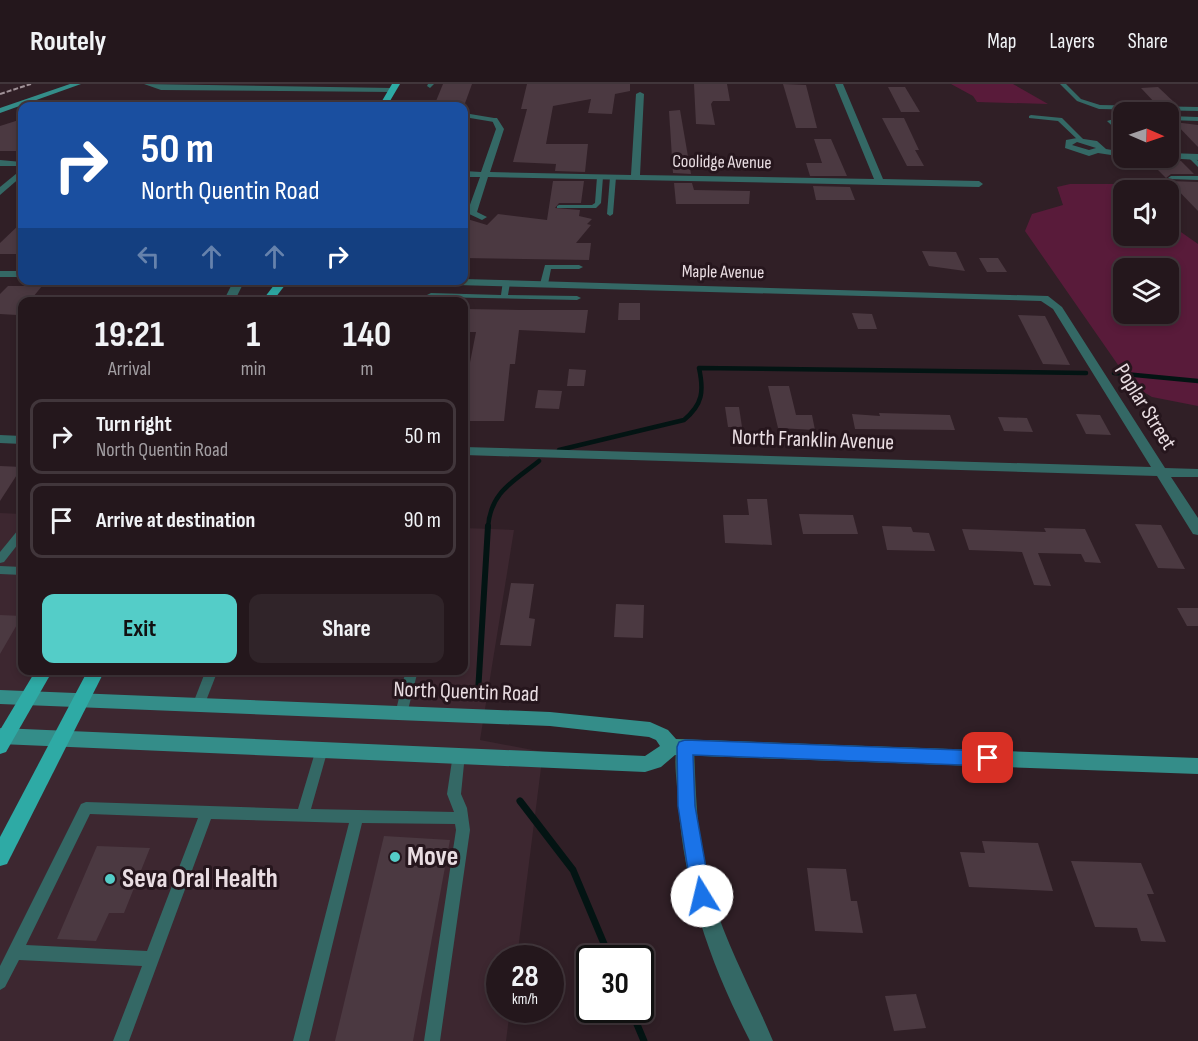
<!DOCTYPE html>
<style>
body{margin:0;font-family:"Sofia Sans Condensed",sans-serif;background:#302429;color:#f1f3f6;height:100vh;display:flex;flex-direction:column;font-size:22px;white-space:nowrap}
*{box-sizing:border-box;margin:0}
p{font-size:20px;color:#a39fa3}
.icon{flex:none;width:33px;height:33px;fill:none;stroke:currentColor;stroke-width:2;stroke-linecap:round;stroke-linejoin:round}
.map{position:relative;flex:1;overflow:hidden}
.panel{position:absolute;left:18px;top:213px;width:450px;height:378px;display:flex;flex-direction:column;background:#24171c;border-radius:12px;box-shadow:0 3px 9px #0003,0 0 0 2px #41363b}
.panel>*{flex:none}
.banner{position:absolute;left:18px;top:18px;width:450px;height:183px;border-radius:12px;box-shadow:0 3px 9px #0003,0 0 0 2px #41363b;background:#1a4fa0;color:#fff;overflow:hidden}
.needle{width:39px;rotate:92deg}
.tools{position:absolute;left:1113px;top:18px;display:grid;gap:12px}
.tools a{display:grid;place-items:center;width:66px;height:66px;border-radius:12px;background:#24171c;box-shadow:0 3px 9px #0003,0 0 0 2px #41363b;font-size:30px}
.speed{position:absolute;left:486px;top:861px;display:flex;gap:12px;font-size:30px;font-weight:700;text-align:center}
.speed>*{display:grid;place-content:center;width:78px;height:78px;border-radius:50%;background:#24171c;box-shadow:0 3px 9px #0003,0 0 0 2px #41363b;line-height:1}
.speed small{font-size:15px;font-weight:400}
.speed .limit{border:3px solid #111;border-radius:9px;background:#fff;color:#111}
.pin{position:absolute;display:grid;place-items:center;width:51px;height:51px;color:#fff;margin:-26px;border-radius:12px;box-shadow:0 3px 9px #0006}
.me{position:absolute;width:66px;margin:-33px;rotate:351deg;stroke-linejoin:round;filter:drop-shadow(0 0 4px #0008)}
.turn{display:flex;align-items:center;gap:21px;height:126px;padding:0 24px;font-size:27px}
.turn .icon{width:78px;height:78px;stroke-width:2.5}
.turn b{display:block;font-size:42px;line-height:51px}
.lanes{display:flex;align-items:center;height:57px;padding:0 24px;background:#0003;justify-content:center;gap:30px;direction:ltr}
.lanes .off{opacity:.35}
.eta{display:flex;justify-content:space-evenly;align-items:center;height:102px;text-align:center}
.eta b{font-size:36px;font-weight:700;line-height:42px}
.button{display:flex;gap:12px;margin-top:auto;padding:12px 24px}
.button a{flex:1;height:69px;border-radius:12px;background:#54cdc8;color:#111;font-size:24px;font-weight:700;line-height:69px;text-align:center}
.button a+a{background:#302429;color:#f1f3f6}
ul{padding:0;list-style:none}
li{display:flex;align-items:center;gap:18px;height:75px;margin:0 12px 9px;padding:0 12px;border:3px solid #41363b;border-radius:12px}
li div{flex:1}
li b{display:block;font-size:22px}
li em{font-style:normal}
header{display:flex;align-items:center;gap:36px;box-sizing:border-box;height:84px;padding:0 30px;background:#24171c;border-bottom:2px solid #41363b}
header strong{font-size:28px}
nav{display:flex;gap:33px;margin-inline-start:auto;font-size:21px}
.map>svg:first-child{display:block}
.built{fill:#3d2730}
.green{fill:#591b3a;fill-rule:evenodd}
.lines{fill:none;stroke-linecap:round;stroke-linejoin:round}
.stream-far2{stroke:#031413;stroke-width:4.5}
.stream-far1{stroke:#031413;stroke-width:6}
.stream{stroke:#031413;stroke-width:7}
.building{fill:#4b3941}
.lane{fill:#346865;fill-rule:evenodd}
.street{fill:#346865;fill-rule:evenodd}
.secondary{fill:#348d89;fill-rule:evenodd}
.primary{fill:#2eaaa5;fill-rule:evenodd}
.rail{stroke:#a09298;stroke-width:2;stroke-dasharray:5 2;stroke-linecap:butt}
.route{fill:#1a73e8;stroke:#114b97;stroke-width:1.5}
.poi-dot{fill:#54cdc8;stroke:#26161d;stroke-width:2}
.labels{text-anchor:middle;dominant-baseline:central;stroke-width:6;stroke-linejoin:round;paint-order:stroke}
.far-street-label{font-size:18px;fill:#e9dde2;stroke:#26161d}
.street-label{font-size:22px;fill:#e9dde2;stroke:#26161d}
.near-poi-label{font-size:27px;font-weight:bold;fill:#e9dde2;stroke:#26161d;text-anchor:start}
</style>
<header>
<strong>Routely</strong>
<nav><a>Map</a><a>Layers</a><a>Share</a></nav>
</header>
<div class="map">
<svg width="1198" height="957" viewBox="0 0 1198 957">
<rect width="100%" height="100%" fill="#301f26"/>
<polygon class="built" points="0,429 22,430 22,586 464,586 464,444 514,446 480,656 543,668 517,874 500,874 500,926 510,926 506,957 0,957"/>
<g class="green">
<polygon points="951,0 1013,0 1048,20 977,18 973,12"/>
<path d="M1070 100H1152L1161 106H1124V152H1168L1169 133 1178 146 1198 160V322L1152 313 1132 301 1025 147 1032 130 1063 121 1057 103ZM1124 184H1168V230H1124Z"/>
</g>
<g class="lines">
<g class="stream-far2">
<polyline points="1114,289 1198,297"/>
<path d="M559 366 684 336C703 320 704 307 699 284L1086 289"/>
<path d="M488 444C490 408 513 398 539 377"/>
</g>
<polyline class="stream-far1" points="478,609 488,442"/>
<g class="stream">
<polyline points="520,717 573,786 610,874"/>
<polyline points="631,926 644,957"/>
</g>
</g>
<g class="building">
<polygon points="443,0 472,0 464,22 434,22"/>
<polygon points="527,0 630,0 630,7 615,10 612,30 588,29 591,15 553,22 546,60 588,60 585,88 555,87 556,80 513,78 527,25 521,25"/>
<polygon points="694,0 727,0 730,17 713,17 711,20 715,41 696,40"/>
<polygon points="783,0 806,1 817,44 796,44"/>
<polygon points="888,3 905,3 920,28 901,28"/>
<polygon points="1158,3 1176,20 1156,20 1141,4"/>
<polygon points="680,26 691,90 673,89 669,27"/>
<polygon points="882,34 904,34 919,66 915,66 924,82 907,82"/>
<polygon points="22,35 22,67 0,67 0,42"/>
<polygon points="1174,38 1198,41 1198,63"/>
<polygon points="814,55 831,55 847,92 810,92 806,79 822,79"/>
<polygon points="1181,77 1194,90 1171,90 1166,94 1150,78"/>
<polygon points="553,97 584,97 581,119 559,119 555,124 580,126 579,132 592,135 587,140 591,141 576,159 591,159 589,176 464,174 464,134 487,141 498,130 547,136"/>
<polygon points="1169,97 1198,98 1198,127"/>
<polygon points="674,99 692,99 694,106 750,107 749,120 676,120"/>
<polygon points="813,102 850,103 855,116 816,116"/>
<polygon points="22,138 22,170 0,170 0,159"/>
<polygon points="922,167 956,168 965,187 929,182"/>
<polygon points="979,174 998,174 1007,188 987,188"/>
<polygon points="8,202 42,202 29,218 22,218 22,225 17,231 0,230 0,210"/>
<polygon points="619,219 640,219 640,236 618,236"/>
<polygon points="464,225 520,226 588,226 585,249 519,246 515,280 510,280 504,337 464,337 464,309 476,248 464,248"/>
<polygon points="852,229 872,230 877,245 858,245"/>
<polygon points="1018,231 1045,232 1070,281 1043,280"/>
<polygon points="569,285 586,286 584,302 567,302"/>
<polygon points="768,302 789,302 796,331 812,331 815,346 778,344"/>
<polygon points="538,306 562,307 559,325 535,324"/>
<polygon points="725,323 739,323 742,343 728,343"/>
<polygon points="879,329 950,331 955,346 855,345 852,330 880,332"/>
<polygon points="1076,330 1100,331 1111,351 1086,350"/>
<polygon points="998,333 1027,334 1033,348 1004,347"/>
<polygon points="0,382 22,383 0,417"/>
<polygon points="747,415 767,415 772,461 725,459 723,431 749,431"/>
<polygon points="799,430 853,431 858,450 803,450"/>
<polygon points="1135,440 1161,441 1185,485 1158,484"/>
<polygon points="882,442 911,443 913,448 929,449 935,467 887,466"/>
<polygon points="1044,444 1085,445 1101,479 1085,478 1081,470 1038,469 1051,502 1034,501 1022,468 969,466 962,445 1046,448"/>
<polygon points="511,499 534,500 529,534 535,535 531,562 500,561"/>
<polygon points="616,520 644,521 643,554 614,553"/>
<polygon points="1177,524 1198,524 1198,542 1187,542"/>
<polygon points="0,531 22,532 0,570"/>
<polygon points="384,752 450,756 413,957 335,957"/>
<polygon points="982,757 1038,759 1053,807 969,803 960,768 985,769"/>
<polygon points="97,762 150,764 124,829 109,829 96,857 57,855"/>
<polygon points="1071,777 1141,779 1154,810 1147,810 1166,858 1141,857 1137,844 1095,843"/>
<polygon points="807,784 846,785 851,817 857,817 863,849 815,847"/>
<polygon points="916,910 926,944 894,947 885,912"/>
</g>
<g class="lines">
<g class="lane">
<polygon points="428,0 434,0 430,4 427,2"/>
<polygon points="1060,0 1066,0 1081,15 1100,21 1198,23 1198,27 1099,25 1077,17"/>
<polygon points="464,29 494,34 497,36 494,38 464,33"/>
<polygon points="1031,31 1062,34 1084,56 1079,57 1058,37 1029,34 1029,32"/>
<polygon points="1124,32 1124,36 1114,38 1124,47 1124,53 1107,37"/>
<polygon points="1168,32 1198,33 1198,37 1168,36"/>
<polygon points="1168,45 1177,53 1177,55 1173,55 1168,51"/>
<polygon points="1188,71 1192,71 1198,77 1198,83 1188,73"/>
<polygon points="600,91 603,93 601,119 596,124 557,124 557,122 559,121 592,121 595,119 597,93"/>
<polygon points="613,91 616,93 613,130 610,132 607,130 610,93"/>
<polygon points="1171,92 1198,92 1198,96 1169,95 1168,94"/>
<polygon points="545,181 579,181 583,183 579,185 551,185 548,200 544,202 540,200"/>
<polygon points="503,197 510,199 508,211 577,212 581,214 577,216 431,213 427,211 431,209 501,211"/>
<polygon points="18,446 22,446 22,455 4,478 0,479 0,468"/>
<polygon points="0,482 22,483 22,491 0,490"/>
<polygon points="206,586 218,586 204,622 202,626 198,627 194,626 192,622"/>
<polygon points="406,586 418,586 407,630 405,634 401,635 397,634 395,630"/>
<path d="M322 659 326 661 328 665 311 725 454 728 447 710 453 670 455 666 459 664 463 666 465 670 461 710 467 724 470 746 440 957H424L456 746 455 740 362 739 309 957H293L349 739 211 735 129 957H113L142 882 19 876 5 903 0 906V882L81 720 86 718 298 725 316 665 318 661ZM90 730 198 734 147 867 26 861Z"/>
</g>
<g class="street">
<polygon points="144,0 392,4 396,6 392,8 161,6"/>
<polygon points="835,0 843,0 883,95 979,97 983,100 979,103 488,93 477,128 487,133 482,136 467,129 480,93 464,93 464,87 481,88 496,45 491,34 497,34 504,45 490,88 631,91 636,10 640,8 644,10 640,91 874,95"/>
<path d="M1077 54 1097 57 1106 65 1124 68V73L1098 69 1089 72 1065 64 1066 56ZM1077 58 1096 64 1089 66 1072 61Z"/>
<polygon points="1168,69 1198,70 1198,76 1165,74 1168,74"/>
<polygon points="0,76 22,78 22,82 0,82"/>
<polygon points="22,85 22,92 0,111 0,103"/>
<rect x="0" y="187" width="22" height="6"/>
<polygon points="464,195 1048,212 1062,223 1165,384 1198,385 1198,393 1171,393 1198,434 1198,451 1193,450 1157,392 464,371 464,363 1151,383 1053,225 1041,217 385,199 380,196"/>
<polygon points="234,196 245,196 234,218 223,218"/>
<polygon points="0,351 22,352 22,360 0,359"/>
<path d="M685 655 691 657 694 663C696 713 697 765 712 813 728 864 753 909 773 957H750C707 873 682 798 677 703 676 689 673 670 679 657Z"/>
</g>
<g class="secondary">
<polygon points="70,0 81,0 0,29 0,24"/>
<polygon points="0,606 550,628 650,638 668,646 676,655 1198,674 1198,690 675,671 661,683 645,688 0,660 0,644 645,672 660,662 656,656 649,653 550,642 0,620"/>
</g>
<g class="primary">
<polygon points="392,0 400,0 387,22 379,22"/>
<polygon points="278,196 289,196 272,218 261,218"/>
<polygon points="36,586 53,586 6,668 0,670 0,646"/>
<polygon points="88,586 105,586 7,780 0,782 0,753"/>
</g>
<polyline class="rail" points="0,10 31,0"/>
</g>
<polygon class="route" points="685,656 988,667 994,669 996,674 994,679 988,682 693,671 695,722 711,812 708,818 702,821 695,818 692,812 678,722 677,663 679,658"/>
<g class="poi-dot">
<circle cx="395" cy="773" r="6"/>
<circle cx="110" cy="795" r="6"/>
</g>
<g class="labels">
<g class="far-street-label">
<text transform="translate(722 78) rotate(1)">Coolidge Avenue</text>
<text transform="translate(723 188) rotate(1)">Maple Avenue</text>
</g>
<g class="street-label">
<text transform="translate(1145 323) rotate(58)">Poplar Street</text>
<text transform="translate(813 356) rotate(2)">North Franklin Avenue</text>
<text transform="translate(466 608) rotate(2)">North Quentin Road</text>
</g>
<g class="near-poi-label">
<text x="407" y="773">Move</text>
<text x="122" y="795">Seva Oral Health</text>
</g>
</g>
</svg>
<div class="tools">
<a><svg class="needle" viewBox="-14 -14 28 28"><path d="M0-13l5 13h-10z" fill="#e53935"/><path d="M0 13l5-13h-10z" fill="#a39fa3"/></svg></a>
<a><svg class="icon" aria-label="sound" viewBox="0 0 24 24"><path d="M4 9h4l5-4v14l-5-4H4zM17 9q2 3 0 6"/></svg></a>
<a><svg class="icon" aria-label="layers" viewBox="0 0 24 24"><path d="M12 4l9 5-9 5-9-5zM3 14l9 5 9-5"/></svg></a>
</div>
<div class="speed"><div>28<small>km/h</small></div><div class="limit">30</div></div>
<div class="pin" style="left:988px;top:674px;background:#d93025"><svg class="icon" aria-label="arrive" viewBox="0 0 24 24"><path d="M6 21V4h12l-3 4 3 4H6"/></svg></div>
<svg class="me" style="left:702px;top:812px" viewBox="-20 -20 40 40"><circle r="19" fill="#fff"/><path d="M0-13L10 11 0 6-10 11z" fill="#1a73e8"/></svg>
<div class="banner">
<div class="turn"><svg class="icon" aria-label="right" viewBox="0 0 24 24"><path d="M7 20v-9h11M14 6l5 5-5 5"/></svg><div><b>50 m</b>North Quentin Road</div></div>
<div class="lanes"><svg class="icon off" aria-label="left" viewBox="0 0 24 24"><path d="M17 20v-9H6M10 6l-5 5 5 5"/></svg><svg class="icon off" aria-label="ahead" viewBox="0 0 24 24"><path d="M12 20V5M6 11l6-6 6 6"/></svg><svg class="icon off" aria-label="ahead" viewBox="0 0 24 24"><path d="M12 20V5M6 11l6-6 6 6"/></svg><svg class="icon" aria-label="right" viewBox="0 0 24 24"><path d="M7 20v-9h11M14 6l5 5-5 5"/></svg></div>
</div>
<section class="panel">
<div class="eta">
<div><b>19:21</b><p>Arrival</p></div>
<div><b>1</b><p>min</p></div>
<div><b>140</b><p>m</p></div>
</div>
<ul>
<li><svg class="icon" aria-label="right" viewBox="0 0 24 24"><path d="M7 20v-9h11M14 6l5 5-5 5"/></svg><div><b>Turn right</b><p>North Quentin Road</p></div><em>50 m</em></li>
<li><svg class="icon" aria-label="arrive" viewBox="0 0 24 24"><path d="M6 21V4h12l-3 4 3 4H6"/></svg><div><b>Arrive at destination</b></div><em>90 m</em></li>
</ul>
<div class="button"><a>Exit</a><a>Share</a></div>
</section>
</div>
